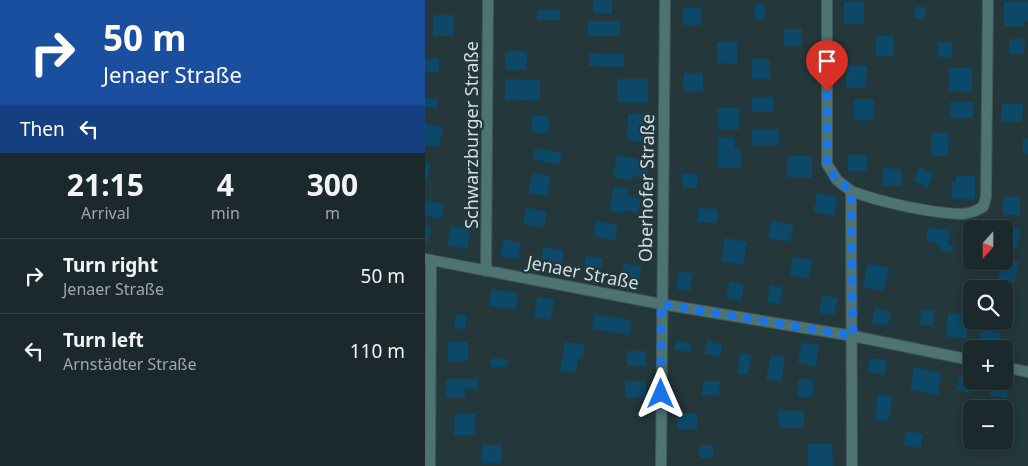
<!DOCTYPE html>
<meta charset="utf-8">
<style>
body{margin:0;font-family:"Noto Sans",sans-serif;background:#283538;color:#f1f3f6;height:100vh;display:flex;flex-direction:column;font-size:19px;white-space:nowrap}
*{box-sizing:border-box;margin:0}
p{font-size:16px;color:#a0a6a9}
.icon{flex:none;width:28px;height:28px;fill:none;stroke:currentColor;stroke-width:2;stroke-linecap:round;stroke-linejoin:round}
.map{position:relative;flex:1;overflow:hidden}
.sheet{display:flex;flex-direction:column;background:#1b292c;width:425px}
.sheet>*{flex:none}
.hud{background:#1a4fa0;color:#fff;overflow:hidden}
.needle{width:32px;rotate:201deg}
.fabs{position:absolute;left:538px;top:220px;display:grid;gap:10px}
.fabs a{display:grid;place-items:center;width:50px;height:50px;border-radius:8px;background:#1b292c;box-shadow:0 2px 8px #0003,0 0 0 1px #394548;font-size:25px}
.pin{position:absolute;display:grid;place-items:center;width:42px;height:42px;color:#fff;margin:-51px -21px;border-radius:50% 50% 50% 0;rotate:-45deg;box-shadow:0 0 5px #0007}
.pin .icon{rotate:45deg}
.me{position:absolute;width:55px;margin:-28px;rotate:0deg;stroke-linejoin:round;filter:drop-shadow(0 0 4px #0008)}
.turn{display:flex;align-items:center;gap:18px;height:105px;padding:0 20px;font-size:22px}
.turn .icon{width:65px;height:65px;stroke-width:2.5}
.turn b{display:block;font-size:35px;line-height:42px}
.then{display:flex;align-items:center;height:48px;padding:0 20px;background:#0003;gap:10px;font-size:19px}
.eta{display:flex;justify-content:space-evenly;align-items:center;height:85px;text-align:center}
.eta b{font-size:30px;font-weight:700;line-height:35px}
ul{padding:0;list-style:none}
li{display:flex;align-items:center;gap:15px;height:75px;padding:0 20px;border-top:1px solid #394548}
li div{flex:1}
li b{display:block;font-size:19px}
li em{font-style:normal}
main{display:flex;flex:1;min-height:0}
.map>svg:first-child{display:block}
.building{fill:#0c4867}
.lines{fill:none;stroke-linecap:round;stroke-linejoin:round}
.street-casing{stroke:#435559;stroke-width:12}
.street{stroke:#4d7372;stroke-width:10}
.route{stroke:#1a73e8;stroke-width:9;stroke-dasharray:0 16.2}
.labels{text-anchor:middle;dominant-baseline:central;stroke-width:4.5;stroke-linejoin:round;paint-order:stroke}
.street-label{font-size:18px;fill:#d2dee1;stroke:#24373b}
</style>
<main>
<section class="sheet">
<div class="hud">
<div class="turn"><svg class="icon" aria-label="right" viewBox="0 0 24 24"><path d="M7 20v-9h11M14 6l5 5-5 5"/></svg><div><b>50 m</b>Jenaer Straße</div></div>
<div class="then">Then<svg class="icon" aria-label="left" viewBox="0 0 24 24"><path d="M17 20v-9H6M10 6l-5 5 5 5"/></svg></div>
</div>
<div class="eta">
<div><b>21:15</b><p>Arrival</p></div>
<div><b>4</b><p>min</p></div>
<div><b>300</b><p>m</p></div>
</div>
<ul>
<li><svg class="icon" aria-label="right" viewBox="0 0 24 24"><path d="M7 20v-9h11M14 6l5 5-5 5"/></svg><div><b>Turn right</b><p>Jenaer Straße</p></div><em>50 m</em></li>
<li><svg class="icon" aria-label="left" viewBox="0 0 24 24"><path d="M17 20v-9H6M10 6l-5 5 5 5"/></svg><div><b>Turn left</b><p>Arnstädter Straße</p></div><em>110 m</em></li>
</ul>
</section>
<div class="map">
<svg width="603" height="466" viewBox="0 0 603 466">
<rect width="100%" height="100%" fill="#24373b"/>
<g class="building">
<polygon points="168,0 187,0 187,14 168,13"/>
<rect x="419" y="2" width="20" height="22"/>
<polygon points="579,2 603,2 603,21 599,21 599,27 579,26"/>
<polygon points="330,4 341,4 340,19 329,19"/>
<polygon points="490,6 501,7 501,19 489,18"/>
<rect x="258" y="8" width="18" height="17"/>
<rect x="112" y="10" width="23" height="10"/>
<rect x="8" y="15" width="21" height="21"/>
<polygon points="163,21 196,21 195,36 162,36"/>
<rect x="359" y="29" width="18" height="17"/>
<rect x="451" y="36" width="18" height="20"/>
<polygon points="584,39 600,39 599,54 584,54"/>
<polygon points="292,42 313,42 312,64 292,63"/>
<rect x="513" y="42" width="14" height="15"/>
<polygon points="80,51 102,51 101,70 80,70"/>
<polygon points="164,53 199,54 199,67 164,66"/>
<polygon points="14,58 14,72 0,72 0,59"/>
<rect x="327" y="59" width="18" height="20"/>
<polygon points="422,65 442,66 441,88 421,88"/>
<polygon points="524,68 547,68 547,92 524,91"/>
<polygon points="259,73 278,73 278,92 258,91"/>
<polygon points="80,79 115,80 115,101 80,100"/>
<polygon points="192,79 223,79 223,103 192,102"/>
<polygon points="327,97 349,97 348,112 327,112"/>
<polygon points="0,98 13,99 13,107 0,107"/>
<rect x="429" y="99" width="20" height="21"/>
<polygon points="525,102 549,102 548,118 525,118"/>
<polygon points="577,103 598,104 597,122 576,122"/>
<polygon points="293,108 314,108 314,130 293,129"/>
<polygon points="203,114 223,114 223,141 202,141"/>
<polygon points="107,116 124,116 124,133 106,133"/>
<polygon points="0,124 18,127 14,147 0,145"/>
<rect x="327" y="129" width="27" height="16"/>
<polygon points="506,133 524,133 523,156 506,156"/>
<polygon points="293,137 310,137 309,149 316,149 316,168 293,168"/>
<rect x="598" y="139" width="5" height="15"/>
<polygon points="110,148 137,153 134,165 108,159"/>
<polygon points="192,155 225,161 221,179 207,176 207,181 188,177"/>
<rect x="423" y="155" width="19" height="16"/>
<polygon points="362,156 387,156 387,178 362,177"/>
<polygon points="0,163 6,164 2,181 0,180"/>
<polygon points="494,167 509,174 503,188 488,181"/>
<polygon points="458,168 477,169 477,186 457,186"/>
<polygon points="107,173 126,176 122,196 103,193"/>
<rect x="257" y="174" width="15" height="14"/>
<polygon points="531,175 550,176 550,199 527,199 527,182 531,182"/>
<polygon points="189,186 204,189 203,196 216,199 213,213 200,210 199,214 184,211"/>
<polygon points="391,193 413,197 409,216 388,212 391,201"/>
<rect x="578" y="197" width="17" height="18"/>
<polygon points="0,200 19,204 16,219 0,216"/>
<polygon points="101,207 122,212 119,228 98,224"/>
<polygon points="273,208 293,209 292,223 273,222"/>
<polygon points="171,221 193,225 190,241 168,236"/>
<polygon points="346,221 369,225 365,242 343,238"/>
<polygon points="579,225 596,229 592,249 579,246"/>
<polygon points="0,226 6,227 3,242 0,242"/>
<polygon points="26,226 46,230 42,249 22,245"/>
<polygon points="503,227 525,231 523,245 528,247 527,253 514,250 515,244 501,241"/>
<polygon points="300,238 322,242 318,265 296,261"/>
<polygon points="79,239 96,243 93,259 75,256"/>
<polygon points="118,247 139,251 136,270 115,266"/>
<polygon points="161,256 178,258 176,274 159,272"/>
<polygon points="368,257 387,260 384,279 365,275"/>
<polygon points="579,259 594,262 590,282 573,279"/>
<polygon points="199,263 217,267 214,282 196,278"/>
<polygon points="442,264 464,267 459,291 438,287"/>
<polygon points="254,271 268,274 265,291 251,289"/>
<polygon points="304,281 319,284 316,301 301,298"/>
<polygon points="345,285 358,288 355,304 342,302"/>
<polygon points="66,289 94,293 91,310 64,306"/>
<polygon points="397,295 413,298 409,315 394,313"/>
<polygon points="112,297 129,299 126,320 109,317"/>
<polygon points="450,308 466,311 463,326 447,323"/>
<polygon points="496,309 510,311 508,326 495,325"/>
<polygon points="523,313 543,314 542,338 521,337"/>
<polygon points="31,314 42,316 40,330 29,328"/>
<polygon points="169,314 207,320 204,335 167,329"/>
<polygon points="556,329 575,332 573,347 553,343"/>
<polygon points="251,341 267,343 265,352 249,350"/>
<polygon points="282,341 297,344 295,357 279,354"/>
<rect x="23" y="342" width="20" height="19"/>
<polygon points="140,342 160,345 158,359 153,359 151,373 135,371"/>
<polygon points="377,342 394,345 391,367 373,363"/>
<rect x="202" y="351" width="19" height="15"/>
<polygon points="315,353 327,355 323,375 312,373"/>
<polygon points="346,355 360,357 356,382 341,379"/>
<polygon points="66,358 83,359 82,367 65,367"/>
<polygon points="445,358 462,361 460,375 442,372"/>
<polygon points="489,367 517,373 513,395 485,390"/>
<polygon points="534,374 546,376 546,381 550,381 547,393 531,390"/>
<polygon points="21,379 53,379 53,389 40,389 40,398 21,398"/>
<rect x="373" y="379" width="15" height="18"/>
<rect x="200" y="381" width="21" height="17"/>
<polygon points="278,381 295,381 294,395 277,395"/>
<polygon points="567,381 584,383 582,398 565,395"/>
<polygon points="453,394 468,397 463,422 449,419"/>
<polygon points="353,411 379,411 379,428 354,428"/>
<rect x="252" y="413" width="20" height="16"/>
<polygon points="30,414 50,414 50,435 29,435"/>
<polygon points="481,431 498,434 496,448 478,445"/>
<polygon points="383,444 407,444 408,466 383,466"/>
<rect x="57" y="445" width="20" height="18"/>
<rect x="274" y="445" width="14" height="13"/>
</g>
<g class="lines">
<g class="street-casing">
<g id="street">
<polyline points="402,0 402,164 412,180 426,191 427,466"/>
<path d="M426 191C455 202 505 213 536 214 544 214 551 211 558 207L561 197 563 0"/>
<polyline points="0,259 236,304 428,336 546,360"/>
<polyline points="61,271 63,0"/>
<polyline points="579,367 603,372"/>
<polyline points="5,466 6,260"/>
<polyline points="236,466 240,0"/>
</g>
</g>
<use href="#street" class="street"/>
</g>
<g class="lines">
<polyline class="route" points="236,394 236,304 428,336 426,191 412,180 402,164 402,91"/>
</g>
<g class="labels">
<g class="street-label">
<text transform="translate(46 135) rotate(-90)">Schwarzburger Straße</text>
<text transform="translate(221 188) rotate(-89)">Oberhofer Straße</text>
<text transform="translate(158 272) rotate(11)">Jenaer Straße</text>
</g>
</g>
</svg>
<div class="fabs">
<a><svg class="needle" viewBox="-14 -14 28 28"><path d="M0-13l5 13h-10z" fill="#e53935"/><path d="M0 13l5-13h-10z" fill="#a0a6a9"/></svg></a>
<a><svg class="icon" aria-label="search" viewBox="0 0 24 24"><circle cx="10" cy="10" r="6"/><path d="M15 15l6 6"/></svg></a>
<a>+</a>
<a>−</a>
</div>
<div class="pin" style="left:402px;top:91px;background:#d93025"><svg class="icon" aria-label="arrive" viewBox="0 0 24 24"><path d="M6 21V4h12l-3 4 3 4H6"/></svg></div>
<svg class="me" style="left:236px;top:394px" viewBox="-20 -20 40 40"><path d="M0-17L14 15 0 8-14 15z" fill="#1a73e8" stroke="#fff" stroke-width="4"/></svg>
</div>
</main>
